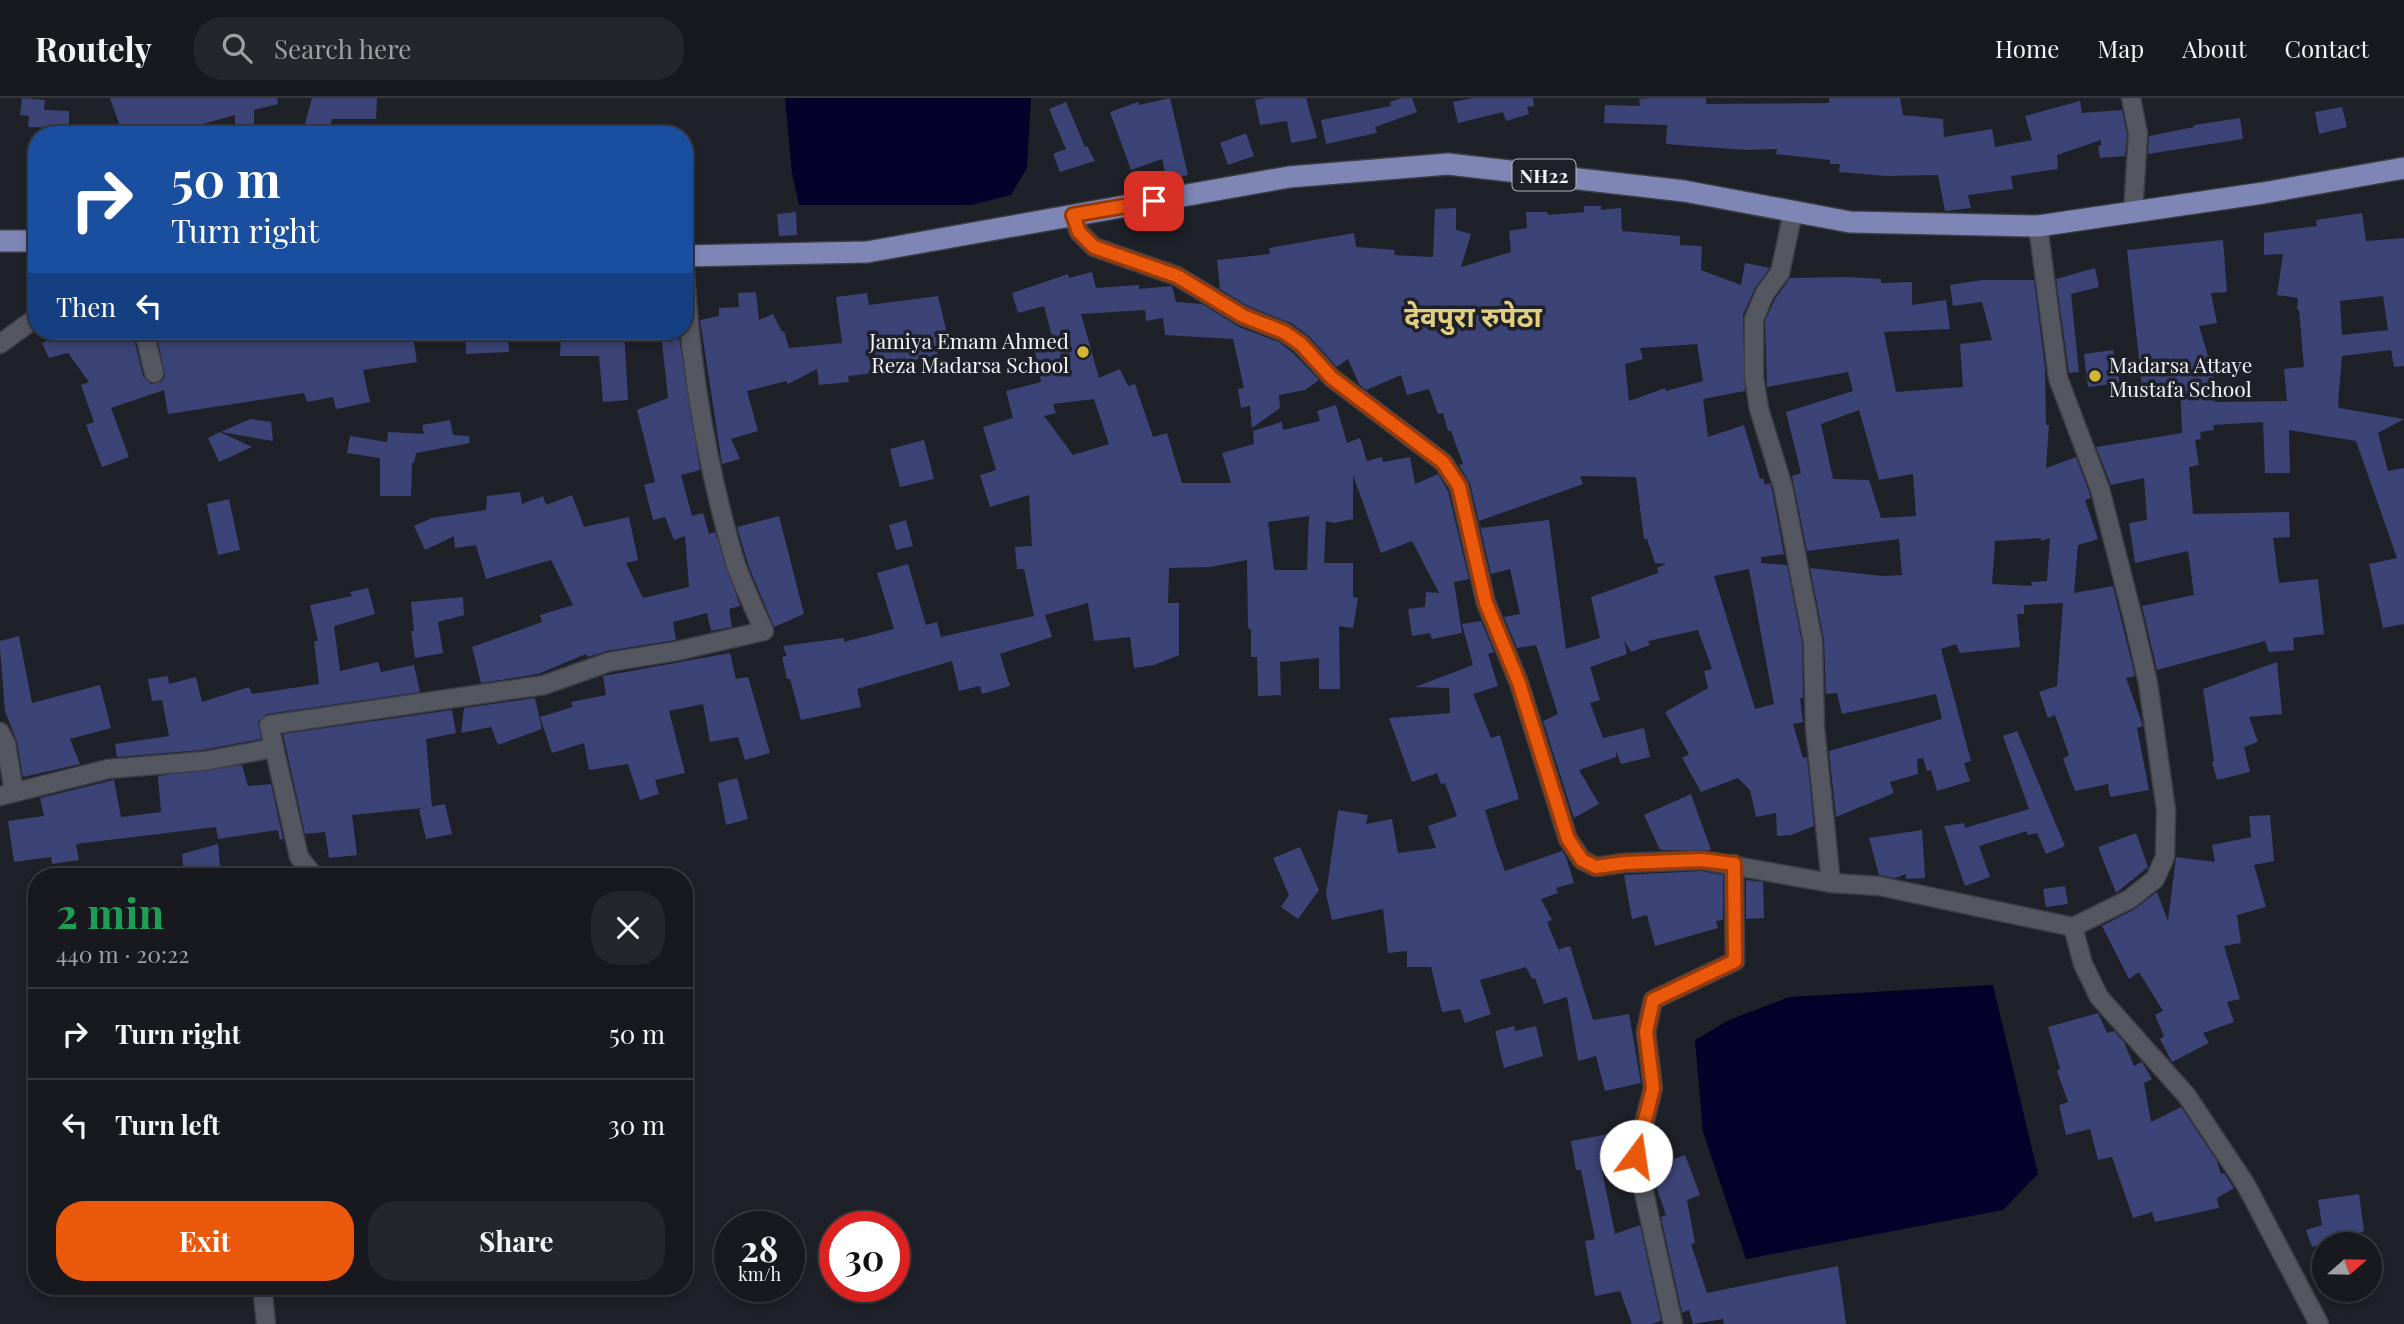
<!DOCTYPE html>
<meta charset="utf-8">
<style>
body{margin:0;font-family:"Playfair Display","Noto Sans Devanagari",serif;background:#24262c;color:#f1f3f6;height:100vh;display:flex;flex-direction:column;font-size:26px;white-space:nowrap}
*{box-sizing:border-box;margin:0}
p{font-size:23px;color:#9ea0a4}
.icon{flex:none;width:38px;height:38px;fill:none;stroke:currentColor;stroke-width:2;stroke-linecap:round;stroke-linejoin:round}
.map{position:relative;flex:1;overflow:hidden}
.sheet{position:absolute;left:28px;top:770px;width:665px;height:427px;display:flex;flex-direction:column;background:#17191f;border-radius:28px;box-shadow:0 4px 10px #0003,0 0 0 2px #36383d}
.sheet>*{flex:none}
.hud{position:absolute;left:28px;top:28px;width:665px;height:214px;border-radius:28px;box-shadow:0 4px 10px #0003,0 0 0 2px #36383d;background:#1a4fa0;color:#fff;overflow:hidden}
.needle{width:46px;rotate:70deg}
.tools{position:absolute;left:2312px;top:1134px;display:grid;gap:14px}
.tools a{display:grid;place-items:center;width:70px;height:70px;border-radius:50%;background:#17191f;box-shadow:0 4px 10px #0003,0 0 0 2px #36383d;font-size:35px}
.speed{position:absolute;left:714px;top:1113px;display:flex;gap:14px;font-size:35px;font-weight:700;text-align:center}
.speed>*{display:grid;place-content:center;width:91px;height:91px;border-radius:50%;background:#17191f;box-shadow:0 4px 10px #0003,0 0 0 2px #36383d;line-height:1}
.speed small{font-size:18px;font-weight:400}
.speed .limit{border:10px solid #d22;background:#fff;color:#111}
.pin{position:absolute;display:grid;place-items:center;width:60px;height:60px;color:#fff;margin:-30px;border-radius:14px;box-shadow:0 4px 10px #0006}
.me{position:absolute;width:77px;margin:-38px;rotate:14deg;stroke-linejoin:round;filter:drop-shadow(0 0 5px #0008)}
.turn{display:flex;align-items:center;gap:24px;height:147px;padding:0 28px;font-size:32px}
.turn .icon{width:91px;height:91px;stroke-width:2.5}
.turn b{display:block;font-size:49px;line-height:60px}
.then{display:flex;align-items:center;height:66px;padding:0 28px;background:#0003;gap:14px;font-size:26px}
.round{display:grid;place-items:center;flex:none;width:74px;height:74px;border-radius:28px;background:#24262c}
.overview{display:flex;align-items:center;justify-content:space-between;height:119px;padding:0 28px}
h1{font-size:42px;font-weight:700;line-height:52px;color:#1e9e55}
.button{display:flex;gap:14px;margin-top:auto;padding:14px 28px}
.button a{flex:1;height:80px;border-radius:28px;background:#ea580c;color:#fff;font-size:28px;font-weight:700;line-height:80px;text-align:center}
.button a+a{background:#24262c;color:#f1f3f6}
ul{padding:0;list-style:none}
li{display:flex;align-items:center;gap:21px;height:91px;padding:0 28px;border-top:2px solid #36383d}
li div{flex:1}
li b{display:block;font-size:26px}
li em{font-style:normal}
header{display:flex;align-items:center;gap:42px;box-sizing:border-box;height:98px;padding:0 35px;background:#17191f;border-bottom:2px solid #36383d}
header strong{font-size:33px}
nav{display:flex;gap:38px;margin-inline-start:auto;font-size:24px}
.search{width:490px;height:63px;background:#24262c;display:flex;align-items:center;gap:18px;box-sizing:border-box;padding:0 24px;border-radius:28px;color:#9ea0a4;font-size:26px}
.map>svg:first-child{display:block}
.water{fill:#050029}
.building{fill:#3c4376;fill-rule:evenodd}
.lines{fill:none;stroke-linecap:round;stroke-linejoin:round}
.street-casing{stroke:#3c3d45;stroke-width:21}
.primary-casing{stroke:#3c3d45;stroke-width:24}
.street{stroke:#545660;stroke-width:18}
.primary{stroke:#7e86b5;stroke-width:21}
.route-casing{stroke:#983908;stroke-width:18}
.route{stroke:#ea580c;stroke-width:12}
.poi-dot{fill:#d3b635;stroke:#1f2129;stroke-width:2.5}
.labels{text-anchor:middle;dominant-baseline:central;stroke-width:7;stroke-linejoin:round;paint-order:stroke}
.shield{fill:#1f2129;stroke:#b3b5bb;stroke-width:2}
.shield-label{font-size:19px;font-weight:bold;fill:#f3f4fa}
.poi-label{font-size:21px;fill:#f3f4fa;stroke:#1f2129;text-anchor:end}
.district-label{font-size:28px;font-weight:bold;fill:#e1ce80;stroke:#1f2129}
</style>
<header>
<strong>Routely</strong>
<div class="search"><svg class="icon" aria-label="search" viewBox="0 0 24 24"><circle cx="10" cy="10" r="6"/><path d="M15 15l6 6"/></svg>Search here</div>
<nav><a>Home</a><a>Map</a><a>About</a><a>Contact</a></nav>
</header>
<div class="map">
<svg width="2404" height="1226" viewBox="0 0 2404 1226">
<rect width="100%" height="100%" fill="#1f2129"/>
<g class="water">
<polygon points="785,0 1031,0 1027,70 1011,97 971,107 799,107 792,75"/>
<polygon points="1993,887 2038,1076 2003,1112 1746,1161 1703,1034 1695,942 1729,922 1789,899"/>
</g>
<g class="building">
<polygon points="22,0 45,2 44,12 69,13 69,30 28,29 29,18 20,17"/>
<polygon points="110,0 277,0 278,6 254,12 254,28 235,27 235,17 196,28 198,37 123,37"/>
<polygon points="312,0 377,0 376,21 332,21 328,37 302,37"/>
<polygon points="1170,0 1188,77 1167,82 1162,61 1131,72 1110,14 1138,4 1139,7"/>
<polygon points="1266,0 1306,0 1317,40 1291,45 1287,23 1260,27 1255,2"/>
<polygon points="1402,0 1412,0 1417,14 1375,29 1377,35 1326,46 1321,22 1391,8 1390,4"/>
<polygon points="1473,0 1533,0 1534,8 1527,9 1529,16 1506,23 1503,14 1458,25 1453,4"/>
<polygon points="1651,0 1706,0 1706,6 1829,5 1829,0 1900,0 1903,17 1943,21 1944,39 1992,31 1995,49 2032,42 2025,18 2080,3 2082,15 2122,12 2127,37 2125,58 2100,60 2098,48 2101,47 2101,42 2057,57 2058,71 2011,78 2013,91 1968,97 1971,110 1945,113 1938,77 1886,78 1839,74 1840,66 1830,66 1830,62 1776,56 1777,51 1746,52 1666,46 1667,27 1604,25 1605,7 1640,8 1639,1"/>
<polygon points="1066,4 1085,49 1087,48 1095,63 1060,74 1053,56 1066,51 1049,11"/>
<polygon points="2342,9 2347,29 2319,36 2315,14"/>
<polygon points="2240,20 2243,41 2148,56 2149,38 2194,29 2194,27"/>
<polygon points="1246,35 1254,58 1228,67 1220,45"/>
<path d="M1584 108H1601V112L1621 110 1622 133 1680 138V147L1702 148 1701 172 1741 187 1745 165 1770 170 1755 190 1743 217 1745 293 1703 301 1708 339 1744 327 1760 381 1763 380 1765 387 1770 385 1772 392 1784 456 1761 459V465L1787 467 1802 545 1803 600H1800L1803 624 1793 626 1803 660 1807 659 1814 728 1791 737 1777 738 1776 715 1756 719 1750 692 1738 680 1701 694 1682 660 1689 656 1665 614 1708 590 1704 573 1712 571 1698 532 1648 543 1650 547 1631 554 1624 542 1627 556 1590 569 1600 602 1590 605 1603 640 1644 630 1650 659 1621 666 1616 653V659L1579 672 1599 706 1574 720 1543 623 1558 616 1536 547 1517 550 1504 519 1520 516 1510 471 1491 476 1470 385 1459 367 1463 366 1451 333H1448L1443 315 1438 316 1429 291 1407 297 1401 277 1366 292 1359 286 1348 261 1337 269 1309 238 1291 225 1248 208 1220 191 1217 162 1270 156 1269 150 1354 135 1356 149 1395 152 1394 157 1433 159 1435 111 1456 110V132L1471 136 1461 169 1511 154 1509 133 1527 130 1526 114H1547L1548 117 1584 114ZM1697 246 1703 283 1666 293 1665 290 1629 303 1625 266 1643 261 1640 250ZM1580 378 1636 379 1644 441H1647L1655 465 1666 466 1657 470 1658 475 1591 499 1600 540 1566 551 1549 422 1481 430 1479 423 1583 386ZM1749 471 1774 606 1755 611 1714 478Z"/>
<polygon points="796,114 797,137 779,138 777,116"/>
<path d="M2362 115 2366 143 2404 140V268L2394 269 2391 252 2342 258 2338 305 2339 310 2404 321 2378 335 2388 373 2404 370V526L2383 530 2369 466 2397 460 2356 343 2289 332 2290 375H2265L2263 324 2213 327 2214 332 2200 334 2201 341 2195 342 2199 367 2189 369 2193 416 2289 414 2290 439 2273 440 2279 485 2318 481 2324 536 2293 540 2294 552 2269 554 2265 543 2157 572 2142 508 2194 497 2188 453 2135 465 2129 425 2147 422 2144 380 2111 387 2096 349 2182 335 2180 286 2142 288 2127 152 2223 142 2227 194 2211 195 2217 225 2199 228 2214 278 2215 304 2287 303 2284 271 2304 269 2299 212H2297L2298 200 2277 197 2283 156 2264 157V135L2317 128 2316 122ZM2383 198 2388 232 2342 237 2340 203Z"/>
<polygon points="2095,170 2099,189 2071,196 2079,274 2069,275 2056,181"/>
<path d="M1092 174 1096 190 1139 187V191L1172 188 1176 204 1202 206 1239 229 1279 244 1293 255 1319 282 1305 292 1279 297 1280 310 1252 330 1250 308 1241 310 1238 291 1244 290 1233 241 1165 237 1163 220 1146 223 1145 212 1081 216 1099 280 1120 271 1128 288 1135 286 1153 339 1167 335 1182 385H1231L1222 355 1254 346 1253 333 1282 324 1283 332 1320 323 1317 313 1336 307 1347 345 1360 340 1367 363 1382 359 1383 364 1410 359 1415 386 1438 376 1448 393 1469 481 1454 484 1462 535 1432 541 1430 535 1412 538 1408 511 1425 509 1426 494 1439 495 1412 443 1381 455 1353 377V421L1334 425 1326 423 1324 465H1353V499L1358 500 1353 530 1339 528 1340 591H1319V560L1280 564 1281 597 1258 598 1257 559H1251V532L1248 529 1247 462 1210 469 1169 470 1168 505H1179V557L1154 567 1134 570 1130 539 1094 543 1088 505 1045 517 1052 539 1000 556 1010 588 982 596 980 588 959 593 952 563 857 591 861 609 801 622 790 581H787L782 559 787 558 783 548 844 540V544L894 531 877 475 908 466 926 527 937 524 941 539 1034 518 1024 471H1017L1015 449 1032 448 1029 397 990 409 980 377 996 372 983 329 1013 320 1006 293 1041 284 1035 254 1055 250 1044 208 1018 215 1012 195 1068 176 1069 180ZM1094 301 1109 346 1073 357 1044 318 1056 315 1053 306ZM1309 418 1307 472H1274L1268 424Z"/>
<path d="M1849 179 1881 181V185L1912 184V207L1946 202 1950 231 1884 234 1896 294 1963 289 1960 246 1992 242 1982 204 1953 208 1950 187 1982 182H2034L2045 270 2046 327H2049L2046 370 2076 359 2089 394 2091 400 2085 402 2098 441 2078 447 2074 495 2113 488 2135 578 2126 580 2142 625 2143 628 2137 630 2149 692 2110 699 2108 686 2075 693 2063 661 2069 657 2055 617 2048 620 2039 594 2057 588 2063 505 2024 507V516H2017L2020 549 1960 555 1956 546 1941 551 1971 663 1964 665 1970 683 1937 693 1931 672 1927 673 1923 660 1917 661 1918 676 1890 684 1894 695 1836 719 1829 653 1942 621 1936 596 1842 616 1837 595 1826 596 1824 542 1810 470 1882 478 1902 477 1899 441 1807 453 1792 378 1801 375 1786 314 1853 293 1848 274 1767 289 1765 223 1775 201 1790 180ZM1859 312 1879 382 1913 376 1916 418 1881 420 1869 382 1833 381 1821 326ZM2041 440V443L2050 440 2047 483 2031 484 2032 488 1992 486 1995 443Z"/>
<polygon points="756,194 759,222 773,216 782,234 784,233 789,250 842,245 836,199 867,195 869,207 938,198 949,244 936,247 938,257 900,265 901,272 848,278 849,284 819,287 817,271 788,286 786,283 747,293 758,333 731,341 740,361 722,366 700,222 719,218 719,210 739,209 738,195"/>
<polygon points="47,233 106,233 108,242 133,237 143,278 151,286 161,284 165,278 156,233 242,233 244,242 283,238 283,233 412,233 417,264 363,272 370,304 336,311 333,299 307,304 304,295 168,316 164,292 111,310 129,359 102,369 86,327 94,324 81,287 89,284 68,255 49,260 42,245 51,241"/>
<polygon points="465,233 508,233 509,254 466,256"/>
<polygon points="561,233 624,233 628,302 603,304 599,258 560,258"/>
<polygon points="665,233 678,233 700,372 681,377 692,418 703,415 709,436 715,434 740,508 729,511 732,529 711,533 707,515 673,524 676,542 607,553 588,559 586,556 538,576 481,585 472,549 542,524 540,517 573,507 551,462 486,481 476,447 455,450 454,438 425,452 414,428 432,420 486,412 487,398 520,394 522,406 543,398 546,407 572,397 584,429 629,419 638,462 626,465 643,500 689,489 685,438 674,442 665,419 653,422 644,387 655,384 637,312 668,300 662,244 666,243"/>
<polygon points="2113,252 2120,285 2088,289 2084,256"/>
<polygon points="250,321 271,324 273,343 221,334"/>
<polygon points="450,322 453,337 469,338 470,345 416,355 414,365 412,365 411,398 380,398 380,360 347,355 350,338 387,344 388,334 424,336 422,327"/>
<polygon points="220,334 252,349 219,364 208,340"/>
<polygon points="924,342 934,381 900,389 890,351"/>
<polygon points="229,401 240,452 218,457 207,406"/>
<polygon points="779,418 804,516 774,529 749,469 737,429"/>
<polygon points="906,422 913,448 896,452 889,427"/>
<polygon points="368,490 375,516 334,528 340,573 378,564 381,574 414,567 420,594 267,616 258,624 261,641 202,652 117,659 115,646 169,638 162,602 152,603 148,581 168,578 169,586 196,579 202,604 249,589 252,596 319,586 314,543 318,543 310,507 352,498 350,494"/>
<polygon points="463,499 464,517 438,524 443,555 415,560 411,533 414,533 411,504"/>
<polygon points="1481,523 1494,554 1488,556 1498,588 1473,596 1491,640 1500,637 1519,701 1485,712 1496,748 1505,773 1562,753 1566,759 1574,785 1556,790 1558,795 1541,801 1552,822 1547,824 1560,856 1559,851 1570,848 1593,922 1629,916 1641,985 1605,993 1596,958 1578,963 1567,899 1544,906 1535,880 1532,881 1526,869 1480,882 1491,916 1465,925 1460,911 1442,914 1431,869 1407,869 1407,853 1388,855 1383,811 1332,822 1326,796 1338,712 1368,717 1366,726 1392,721 1398,755 1436,750 1428,728 1457,718 1445,685 1441,686 1437,675 1412,684 1389,620 1450,615 1449,590 1415,589 1473,567 1462,526"/>
<polygon points="19,538 32,605 100,587 111,630 70,641 80,666 23,679 17,644 5,613 0,551 0,543"/>
<polygon points="730,555 736,581 748,579 770,655 745,662 738,639 710,644 703,606 669,613 685,675 655,682 659,696 640,702 628,666 589,672 584,645 552,655 540,619 573,609 571,604 606,597 603,578"/>
<polygon points="2277,564 2282,616 2249,619 2258,644 2244,649 2250,674 2217,682 2212,664 2214,663 2203,591"/>
<polygon points="535,600 542,631 498,647 491,629 461,635 464,610"/>
<polygon points="452,612 456,635 426,641 432,709 352,717 357,757 329,760 325,734 305,736 283,636"/>
<polygon points="2017,633 2065,748 2046,756 2037,735 2027,737 2027,733 1979,748 1990,779 1965,788 1944,728 1964,725 1965,730 2029,711 2003,638"/>
<polygon points="242,667 248,688 271,686 283,741 280,742 278,732 218,741 216,729 76,746 79,762 52,766 51,759 14,764 8,723 44,718 40,700 114,682 121,719 161,714 158,678"/>
<polygon points="737,680 748,721 726,727 718,685"/>
<polygon points="1691,696 1711,752 1660,752 1644,717"/>
<polygon points="445,706 452,736 426,741 419,711"/>
<polygon points="2270,717 2274,763 2254,767 2266,809 2237,817 2241,845 2224,848 2240,901 2227,904 2234,924 2203,935 2209,945 2172,964 2160,941 2164,938 2155,917 2163,913 2139,874 2129,881 2102,828 2135,811 2157,794 2168,823 2176,759 2215,764 2212,747 2251,739 2249,718"/>
<polygon points="1922,732 1925,780 1906,781 1906,776 1895,780 1879,777 1869,740"/>
<polygon points="2136,735 2148,769 2116,795 2098,749"/>
<polygon points="218,746 221,779 184,779 182,756"/>
<polygon points="1300,749 1319,792 1298,821 1281,809 1289,797 1273,760"/>
<polygon points="1701,773 1723,777 1723,822 1716,823 1718,830 1655,848 1647,817 1632,821 1624,777 1642,776 1643,779 1643,776"/>
<polygon points="1746,782 1763,784 1764,820 1746,821"/>
<polygon points="2065,788 2068,806 2046,809 2043,791"/>
<polygon points="2098,915 2107,935 2114,933 2124,944 2134,968 2142,964 2152,981 2144,985 2151,1024 2181,1009 2217,1063 2221,1076 2224,1075 2234,1090 2217,1100 2219,1110 2155,1124 2152,1114 2133,1120 2112,1059 2098,1062 2090,1031 2066,1037 2059,1007 2068,1004 2057,973 2060,971 2048,929"/>
<polygon points="1514,928 1515,933 1536,928 1543,958 1504,970 1495,933"/>
<polygon points="1609,1036 1615,1066 1601,1068 1615,1136 1640,1127 1661,1223 1651,1226 1632,1226 1620,1193 1595,1198 1585,1143 1595,1141 1581,1072 1576,1072 1571,1043"/>
<polygon points="1685,1057 1700,1097 1687,1102 1695,1145 1691,1146 1707,1195 1838,1168 1846,1226 1724,1226 1723,1221 1693,1226 1689,1212 1682,1215 1661,1119 1666,1117 1650,1070"/>
<polygon points="2359,1096 2364,1133 2312,1149 2306,1132 2322,1127 2318,1102"/>
</g>
<g class="lines">
<g class="street-casing">
<g id="street">
<polyline points="2131,0 2138,36 2133,114"/>
<polyline points="1793,114 1780,175 1765,195 1754,221 1754,279 1759,311 1783,389 1813,544 1815,630 1831,785"/>
<polyline points="1073,117 1079,134 1094,149 1177,178 1243,218 1284,234 1301,246 1332,280 1443,364 1459,388 1486,505 1519,585 1568,741 1582,762 1596,769 1624,765 1702,762 1831,785 1879,788 2073,829 2083,866 2099,899 2187,998 2246,1087 2319,1226"/>
<polyline points="2038,128 2058,280 2100,391 2133,520 2148,585 2166,712 2165,759 2155,781 2130,801 2073,829"/>
<polyline points="144,233 154,275"/>
<polyline points="0,246 37,219"/>
<polyline points="0,634 6,646 14,694"/>
<polyline points="0,698 108,671 204,663 274,650"/>
<path d="M315 779 299 759 269 627 544 587 609 564 677 553 764 533C754 510 743 487 735 464 706 366 689 260 684 158"/>
<polyline points="266,1226 263,1196 270,1188"/>
<polyline points="1673,1226 1636,1058 1653,990 1646,934 1653,902 1735,863 1734,766"/>
</g>
</g>
<g class="primary-casing">
<g id="primary">
<polyline points="0,143 37,143"/>
<polyline points="684,158 867,154 1289,79 1448,66 1684,93 1850,124 2038,128 2263,95 2404,70"/>
</g>
</g>
<use href="#street" class="street"/>
<use href="#primary" class="primary"/>
</g>
<g class="lines">
<g class="route-casing">
<polyline id="route" points="1154,103 1073,117 1079,134 1094,149 1177,178 1243,218 1284,234 1301,246 1332,280 1443,364 1459,388 1486,505 1519,585 1568,741 1582,762 1596,769 1624,765 1702,762 1734,766 1735,863 1653,902 1646,934 1653,990 1636,1058"/>
</g>
<use href="#route" class="route"/>
</g>
<g class="poi-dot">
<circle cx="1083" cy="254" r="7"/>
<circle cx="2095" cy="278" r="7"/>
</g>
<g class="labels">
<rect class="shield" x="1512.5" y="61.5" width="63" height="31" rx="5"/>
<g class="shield-label">
<text x="1544" y="77">NH22</text>
</g>
<g class="poi-label">
<text x="1069" y="242">Jamiya Emam Ahmed<tspan x="1069" dy="24">Reza Madarsa School</tspan></text>
<text x="2109" y="266" text-anchor="start">Madarsa Attaye<tspan x="2109" dy="24">Mustafa School</tspan></text>
</g>
<g class="district-label">
<text x="1473" y="217">देवपुरा रुपेठा</text>
</g>
</g>
</svg>
<div class="tools">
<a><svg class="needle" viewBox="-14 -14 28 28"><path d="M0-13l5 13h-10z" fill="#e53935"/><path d="M0 13l5-13h-10z" fill="#9ea0a4"/></svg></a>
</div>
<div class="speed"><div>28<small>km/h</small></div><div class="limit">30</div></div>
<div class="pin" style="left:1154px;top:103px;background:#d93025"><svg class="icon" aria-label="arrive" viewBox="0 0 24 24"><path d="M6 21V4h12l-3 4 3 4H6"/></svg></div>
<svg class="me" style="left:1636px;top:1058px" viewBox="-20 -20 40 40"><circle r="19" fill="#fff"/><path d="M0-13L10 11 0 6-10 11z" fill="#ea580c"/></svg>
<div class="hud">
<div class="turn"><svg class="icon" aria-label="right" viewBox="0 0 24 24"><path d="M7 20v-9h11M14 6l5 5-5 5"/></svg><div><b>50 m</b>Turn right</div></div>
<div class="then">Then<svg class="icon" aria-label="left" viewBox="0 0 24 24"><path d="M17 20v-9H6M10 6l-5 5 5 5"/></svg></div>
</div>
<section class="sheet">
<div class="overview"><div><h1>2 min</h1><p>440 m · 20:22</p></div><a class="round"><svg class="icon" aria-label="close" viewBox="0 0 24 24"><path d="M6 6l12 12M18 6L6 18"/></svg></a></div>
<ul>
<li><svg class="icon" aria-label="right" viewBox="0 0 24 24"><path d="M7 20v-9h11M14 6l5 5-5 5"/></svg><div><b>Turn right</b></div><em>50 m</em></li>
<li><svg class="icon" aria-label="left" viewBox="0 0 24 24"><path d="M17 20v-9H6M10 6l-5 5 5 5"/></svg><div><b>Turn left</b></div><em>30 m</em></li>
</ul>
<div class="button"><a>Exit</a><a>Share</a></div>
</section>
</div>
